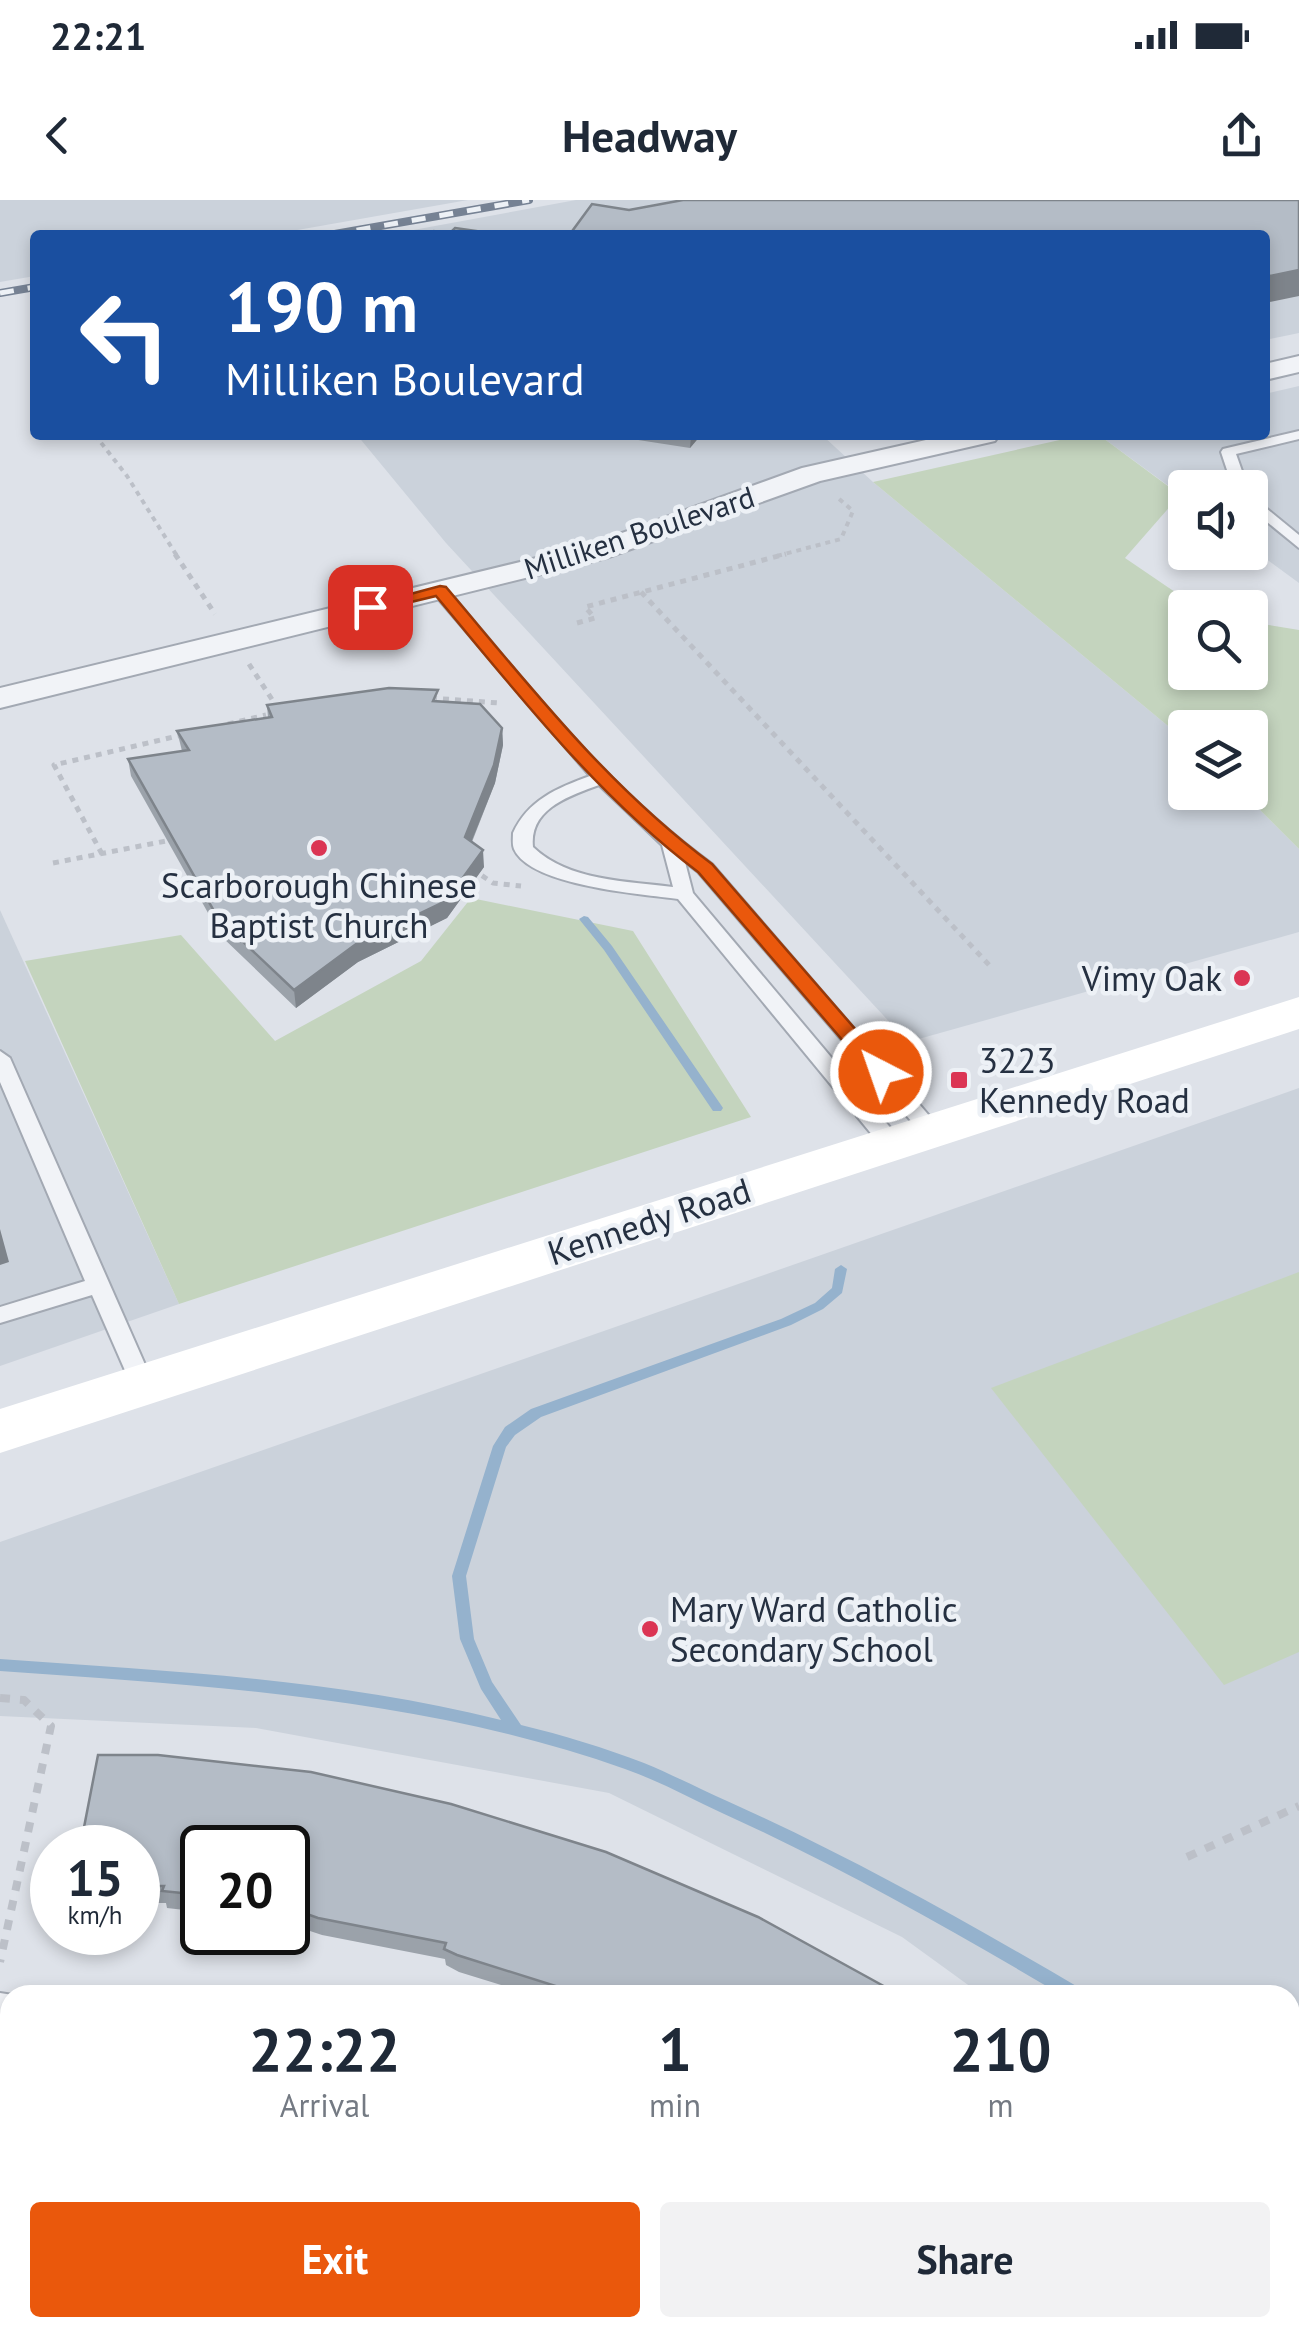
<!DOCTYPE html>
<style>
body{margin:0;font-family:"PT Sans",sans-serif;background:#f2f2f3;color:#1f2937;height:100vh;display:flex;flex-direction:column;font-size:38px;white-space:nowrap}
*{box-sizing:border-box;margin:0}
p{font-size:32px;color:#747a83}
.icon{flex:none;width:55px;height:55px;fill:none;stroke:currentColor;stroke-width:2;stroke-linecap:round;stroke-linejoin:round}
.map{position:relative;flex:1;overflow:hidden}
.drawer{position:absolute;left:0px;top:1785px;width:1300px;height:352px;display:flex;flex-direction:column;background:#fff;border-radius:30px 30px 0 0;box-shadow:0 5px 15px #0003}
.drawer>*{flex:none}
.hud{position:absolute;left:30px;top:30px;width:1240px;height:210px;border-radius:10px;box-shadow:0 5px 15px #0003;background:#1a4fa0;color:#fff;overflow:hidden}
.controls{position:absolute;left:1168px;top:270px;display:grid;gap:20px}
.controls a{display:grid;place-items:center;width:100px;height:100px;border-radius:10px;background:#fff;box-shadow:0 5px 15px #0003;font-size:50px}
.speed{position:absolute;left:30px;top:1625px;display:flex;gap:20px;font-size:50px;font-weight:700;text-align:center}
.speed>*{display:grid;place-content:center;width:130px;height:130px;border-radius:50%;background:#fff;box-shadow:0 5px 15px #0003;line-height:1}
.speed small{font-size:25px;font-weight:400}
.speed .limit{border:5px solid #111;border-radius:15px;background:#fff;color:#111}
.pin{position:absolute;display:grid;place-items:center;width:85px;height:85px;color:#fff;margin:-42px;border-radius:20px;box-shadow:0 5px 15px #0006}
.me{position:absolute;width:110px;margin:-55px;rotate:319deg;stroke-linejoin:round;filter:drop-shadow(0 0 8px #0008)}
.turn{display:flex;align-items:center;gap:35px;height:210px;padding:0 30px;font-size:45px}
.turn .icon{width:130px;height:130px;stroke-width:2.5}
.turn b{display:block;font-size:70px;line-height:85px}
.eta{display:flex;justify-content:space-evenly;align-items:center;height:170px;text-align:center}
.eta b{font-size:60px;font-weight:600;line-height:70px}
.action{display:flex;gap:20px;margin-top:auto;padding:20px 30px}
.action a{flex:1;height:115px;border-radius:10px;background:#ea580c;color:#fff;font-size:40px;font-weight:600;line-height:115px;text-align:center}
.action a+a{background:#f2f2f3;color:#1f2937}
.status{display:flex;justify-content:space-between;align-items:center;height:70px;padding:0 50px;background:#fff;direction:ltr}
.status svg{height:28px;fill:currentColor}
header{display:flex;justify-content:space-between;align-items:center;height:130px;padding:0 30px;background:#fff;font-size:45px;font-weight:600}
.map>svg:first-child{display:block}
.built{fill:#cbd2db}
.green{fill:#c4d4be}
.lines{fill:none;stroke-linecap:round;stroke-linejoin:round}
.stream{fill:#95b2cd;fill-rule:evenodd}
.lane-casing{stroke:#a3a9b3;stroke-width:4}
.street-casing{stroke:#a3a9b3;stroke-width:4}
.path-far2{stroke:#bcc0c8;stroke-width:4;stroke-dasharray:5 5;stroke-linecap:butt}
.path-far1{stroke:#bcc0c8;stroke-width:5;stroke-dasharray:6 6;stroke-linecap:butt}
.path{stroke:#bcc0c8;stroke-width:8;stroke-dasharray:10 10;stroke-linecap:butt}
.lane{fill:#f1f3f7;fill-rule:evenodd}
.street{fill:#f1f3f7;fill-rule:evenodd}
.secondary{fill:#fff;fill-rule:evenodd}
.rail-casing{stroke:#768294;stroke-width:8}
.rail{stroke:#edf1f6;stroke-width:5;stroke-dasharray:14;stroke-linecap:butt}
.wall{fill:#9ba2aa}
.shaded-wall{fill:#7e848b}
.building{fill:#b4bcc6;stroke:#7e848b;stroke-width:2.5}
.route{fill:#ea580c;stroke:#983908;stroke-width:2.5}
.poi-dot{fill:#db3554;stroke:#edf1f6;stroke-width:4}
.labels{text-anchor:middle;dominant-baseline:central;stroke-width:9;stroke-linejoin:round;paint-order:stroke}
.far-street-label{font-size:30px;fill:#253041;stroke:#edf1f6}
.poi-label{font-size:35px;fill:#253041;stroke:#edf1f6;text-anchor:start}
.street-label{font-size:35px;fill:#253041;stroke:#edf1f6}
</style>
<div class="status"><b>22:21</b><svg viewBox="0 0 49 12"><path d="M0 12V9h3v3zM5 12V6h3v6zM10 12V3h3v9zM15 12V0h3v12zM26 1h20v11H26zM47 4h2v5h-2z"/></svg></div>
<header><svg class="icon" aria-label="back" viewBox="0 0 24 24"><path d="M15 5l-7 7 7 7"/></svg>Headway<svg class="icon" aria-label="share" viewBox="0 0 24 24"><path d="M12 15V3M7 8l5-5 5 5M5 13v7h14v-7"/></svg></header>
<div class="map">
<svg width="1299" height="2137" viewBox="0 0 1299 2137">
<rect width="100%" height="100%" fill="#dee2e9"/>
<g class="built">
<polygon points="0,0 468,0 269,35 35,35 35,76 0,82"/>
<polygon points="576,0 1299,0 1299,133 1265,140 1265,35 386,35"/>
<polygon points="1299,186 1299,383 1250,347 1250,288 1185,288 1185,298 1099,235 1265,235 1265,194"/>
<polygon points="357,235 822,235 873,282 1185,540 1185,592 1243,593 1299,649 1299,732 908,842 446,343"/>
<polygon points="0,710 179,1104 0,1166"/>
<polygon points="1299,888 1299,2050 1290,2042 1290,1795 982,1795 902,1737 609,1593 256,1528 0,1516 0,1342"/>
</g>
<g class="green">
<polygon points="1082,235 1099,235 1180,295 1125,358 1197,407 1185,408 1185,472 1250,472 1250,422 1299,430 1299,649 1243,593 1250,592 1250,528 1185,528 1185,540 873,282"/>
<polygon points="471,698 633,731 751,917 179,1104 25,761 181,735 275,841 421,761"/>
<polygon points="1299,1072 1299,1452 1224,1485 991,1188"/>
<polygon points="10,2122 10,2128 492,2128 487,2137 7,2137"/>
</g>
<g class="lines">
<g class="stream">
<polygon points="584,716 588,717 612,746 721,905 723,908 721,911 713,911 604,750 579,719"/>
<path d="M841 1065 847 1069 842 1093 823 1109 791 1125 541 1217 515 1235 506 1247 466 1376 474 1439 492 1482 521 1525C563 1535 605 1548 644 1563 673 1575 700 1589 727 1601 850 1656 967 1722 1083 1790L1085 1795H1062C951 1730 839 1666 722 1613 690 1598 659 1581 625 1569 425 1498 211 1486 0 1471V1459C168 1471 338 1479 501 1520L481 1489 460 1439 452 1376 493 1246 505 1227 531 1209 781 1119 815 1103 832 1088 835 1069Z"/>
<polygon points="1290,1969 1299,1974 1299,1995 1290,1990"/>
</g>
<g class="lane-casing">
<g id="lane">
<polygon points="1299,231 1299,239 1236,254 1248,288 1233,288 1221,252 1223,249"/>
<polygon points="1250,295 1299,335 1299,348 1250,308"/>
<path d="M434 388H446C529 486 607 588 712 664L938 926 942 931 938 936H924L698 672 685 662 693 693 899 938 902 943 899 948H883L678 699C642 694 530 686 514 649 512 644 513 638 513 633 528 600 557 588 590 576L434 394ZM599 585 662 645 673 687C627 681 568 681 533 647 529 609 569 596 599 585Z"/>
<polygon points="0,851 10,858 154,1185 150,1191 134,1191 92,1095 0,1123 0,1107 85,1081 0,882"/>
</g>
</g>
<g class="street-casing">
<g id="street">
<polygon points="1299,156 1299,172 1265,180 1265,164"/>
<polygon points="948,235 999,235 995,241 820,281 606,358 0,508 0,488 586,346 802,268"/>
<polygon points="0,1793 13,1795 10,1795 10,1846 0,1845"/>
<polygon points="794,2128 865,2128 869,2137 798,2137"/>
</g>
</g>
<g class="path-far2">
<polyline points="95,235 127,276 177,356"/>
<polyline points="777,356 841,339 853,311 838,298"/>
</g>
<g class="path-far1">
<polyline points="175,354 215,414"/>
<polyline points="641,392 991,767"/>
<polyline points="577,423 595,418 585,407 786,354"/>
<polyline points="249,464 273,501"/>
<polyline points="431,498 499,503"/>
<polyline points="228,524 266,515"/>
<polyline points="102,654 54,565 182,535"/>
<polyline points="53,663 166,641"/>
<polyline points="472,669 493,683 521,686"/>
</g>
<g class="path">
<polyline points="0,1498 24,1500 51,1526 0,1762"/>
<polyline points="1187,1657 1299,1606"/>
<polyline points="384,2137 394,2128"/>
</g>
<use href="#lane" class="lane"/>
<use href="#street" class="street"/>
<polygon class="secondary" points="1299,797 1299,829 0,1253 0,1209"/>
<g class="rail-casing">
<g id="rail">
<polyline points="329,35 529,0"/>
<polyline points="0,93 35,87"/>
</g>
</g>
<use href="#rail" class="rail"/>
</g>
<g class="wall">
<polygon points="606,235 701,235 690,248"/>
<polygon points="439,502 502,528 503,545 495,583 472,642 484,667 447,718 358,762 296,808 221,736 131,576 128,559 182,551 177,531 268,518 267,505"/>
<polygon points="98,1555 158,1555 311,1572 451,1604 606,1652 758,1717 900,1795 534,1795 459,1772 446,1765 445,1759 322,1735 307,1730 306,1723 288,1721 288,1648 202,1648 202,1712 167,1708 166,1703 138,1703 138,1648 80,1648"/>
<polygon points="1050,2128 1290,2128 1299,2137 1061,2137"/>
</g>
<g class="shaded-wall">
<polygon points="1299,70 1299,96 1265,103 1265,77"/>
<polygon points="691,235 701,235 690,248"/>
<polygon points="502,528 503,545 495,583 466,655 465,637"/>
<polygon points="483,650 484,667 447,718 358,762 296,808 294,790"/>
<polygon points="0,1029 9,1062 0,1065"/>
</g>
<g class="building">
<polygon points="683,0 1299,0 1299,70 1265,77 1265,35 563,35 570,34 592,4 629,10"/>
<polygon points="455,28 504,35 430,35 434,31 449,34"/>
<polygon points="389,488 438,490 433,501 480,504 502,528 494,565 465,637 483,650 446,701 356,744 294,790 218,718 128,559 189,550 177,531 272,517 267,505"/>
<polygon points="98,1555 158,1555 311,1572 451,1604 606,1652 758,1717 900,1795 584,1795 457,1755 444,1749 446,1743 318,1718 304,1713 306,1707 288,1705 288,1648 202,1648 202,1695 162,1691 164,1686 138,1686 138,1648 80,1648"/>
<polygon points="1290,2112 1299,2121 1299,2137 1082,2137 1071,2128 1290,2128"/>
<polygon points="510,2128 618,2128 633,2137 504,2137"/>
</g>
<path class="route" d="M440 386 446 387C529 485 608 587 712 664L889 868 892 872 889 877H874L698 672C596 595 518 494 436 396L370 412 362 407Z"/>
<g class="poi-dot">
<circle cx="319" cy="648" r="10"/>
<circle cx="1242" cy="778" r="10"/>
<rect x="949" y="870" width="20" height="20" rx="5"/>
<circle cx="650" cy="1429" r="10"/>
</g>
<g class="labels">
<g class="far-street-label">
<text transform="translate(639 332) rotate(-18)">Milliken Boulevard</text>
</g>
<g class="poi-label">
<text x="319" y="685" text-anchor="middle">Scarborough Chinese<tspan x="319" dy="40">Baptist Church</tspan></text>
<text x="1222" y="778" text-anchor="end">Vimy Oak</text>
<text x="979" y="860">3223<tspan x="979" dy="40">Kennedy Road</tspan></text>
<text x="670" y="1409">Mary Ward Catholic<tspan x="670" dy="40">Secondary School</tspan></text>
</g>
<g class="street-label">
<text transform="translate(649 1021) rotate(-18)">Kennedy Road</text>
</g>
</g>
</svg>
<div class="controls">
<a><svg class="icon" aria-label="sound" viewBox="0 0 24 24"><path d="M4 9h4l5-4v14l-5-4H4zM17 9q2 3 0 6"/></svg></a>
<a><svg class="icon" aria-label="search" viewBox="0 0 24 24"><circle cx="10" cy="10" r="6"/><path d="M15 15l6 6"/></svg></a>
<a><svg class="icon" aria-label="layers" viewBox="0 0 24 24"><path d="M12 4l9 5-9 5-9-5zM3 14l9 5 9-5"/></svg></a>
</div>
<div class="speed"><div>15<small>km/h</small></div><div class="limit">20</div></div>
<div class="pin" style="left:370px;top:407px;background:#d93025"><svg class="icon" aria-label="arrive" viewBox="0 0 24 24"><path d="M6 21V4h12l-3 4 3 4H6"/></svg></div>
<svg class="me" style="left:881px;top:872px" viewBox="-20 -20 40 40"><circle r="17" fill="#ea580c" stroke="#fff" stroke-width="3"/><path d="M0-11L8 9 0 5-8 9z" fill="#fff"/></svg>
<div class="hud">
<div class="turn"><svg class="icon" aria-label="left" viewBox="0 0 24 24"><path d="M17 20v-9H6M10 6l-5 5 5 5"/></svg><div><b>190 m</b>Milliken Boulevard</div></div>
</div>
<section class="drawer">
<div class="eta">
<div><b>22:22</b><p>Arrival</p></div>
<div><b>1</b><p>min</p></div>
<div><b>210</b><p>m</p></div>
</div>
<div class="action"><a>Exit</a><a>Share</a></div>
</section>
</div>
